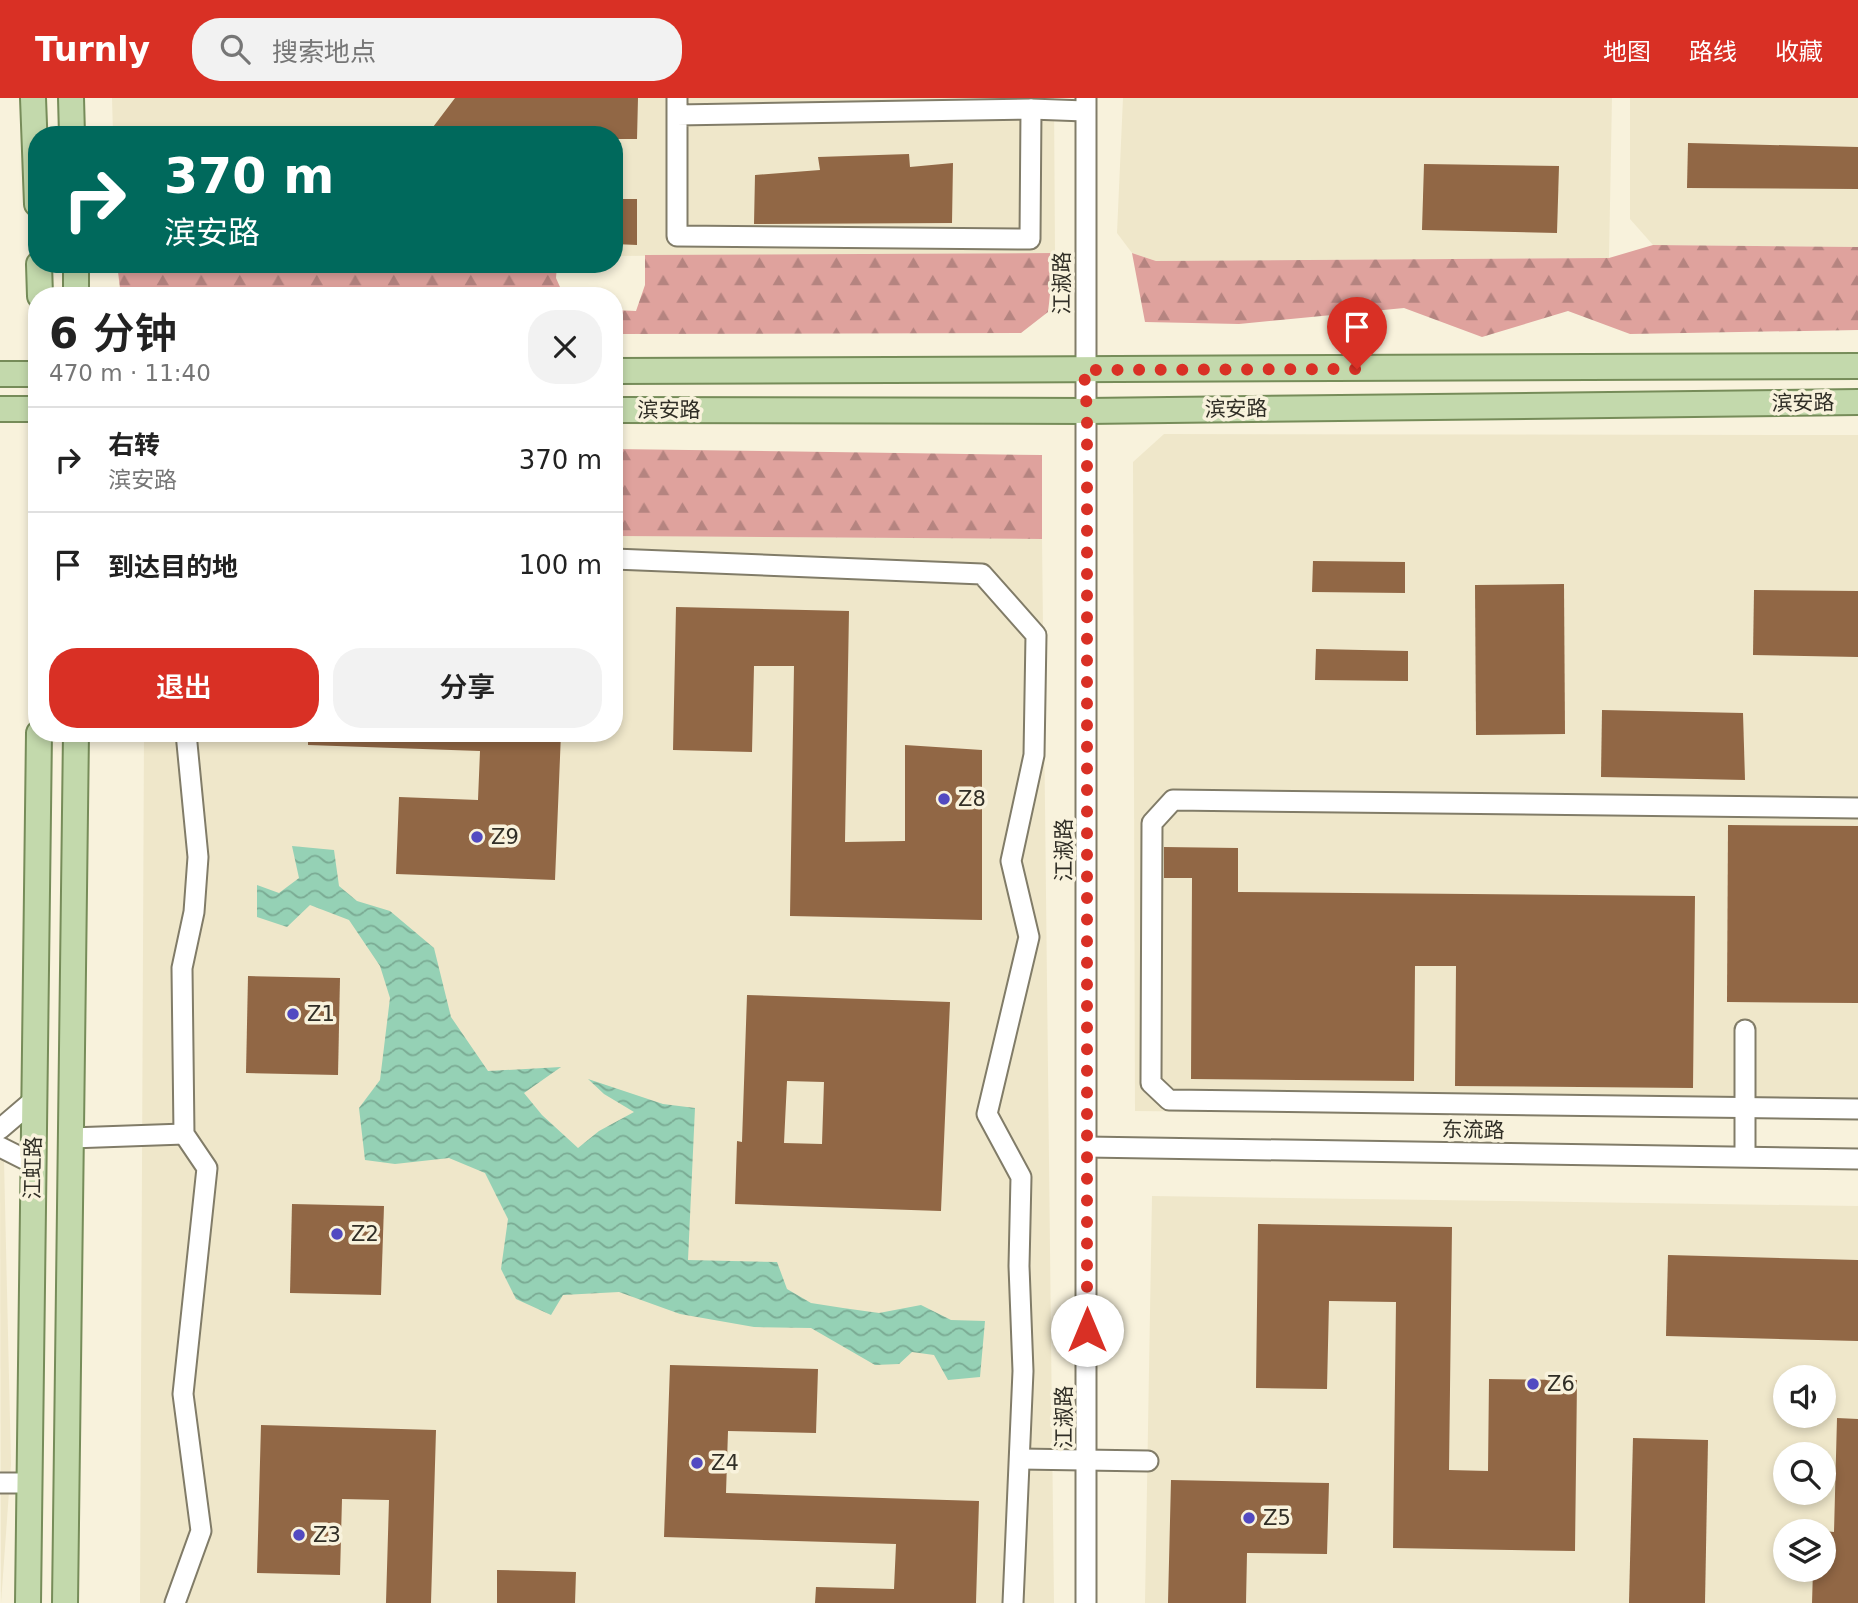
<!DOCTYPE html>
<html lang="zh">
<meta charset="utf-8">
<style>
body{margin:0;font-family:"DejaVu Sans","Noto Sans SC",sans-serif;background:#f2f2f2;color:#222;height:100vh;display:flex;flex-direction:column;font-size:26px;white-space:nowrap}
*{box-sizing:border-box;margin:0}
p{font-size:23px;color:#767676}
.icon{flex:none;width:38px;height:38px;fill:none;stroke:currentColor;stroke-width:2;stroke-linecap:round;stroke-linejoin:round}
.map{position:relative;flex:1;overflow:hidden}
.drawer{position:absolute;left:28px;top:189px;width:595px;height:455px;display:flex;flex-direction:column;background:#fff;border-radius:28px;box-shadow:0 4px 10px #0003}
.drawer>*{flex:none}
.banner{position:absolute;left:28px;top:28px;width:595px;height:147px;border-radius:28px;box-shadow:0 4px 10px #0003;background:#00695c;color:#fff;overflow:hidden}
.controls{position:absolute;left:1773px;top:1267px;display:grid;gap:14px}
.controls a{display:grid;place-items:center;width:63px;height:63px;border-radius:50%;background:#fff;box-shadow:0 4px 10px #0003;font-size:35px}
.pin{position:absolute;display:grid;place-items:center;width:60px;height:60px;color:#fff;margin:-72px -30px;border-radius:50% 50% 50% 0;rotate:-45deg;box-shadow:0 0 7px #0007}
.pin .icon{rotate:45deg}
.me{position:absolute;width:77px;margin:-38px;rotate:0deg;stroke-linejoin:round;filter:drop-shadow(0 0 5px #0008)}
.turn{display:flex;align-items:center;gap:24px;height:147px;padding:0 21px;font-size:32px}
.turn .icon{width:91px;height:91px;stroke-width:2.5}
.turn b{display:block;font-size:49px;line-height:60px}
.round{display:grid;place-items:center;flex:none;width:74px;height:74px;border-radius:28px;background:#f2f2f2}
.summary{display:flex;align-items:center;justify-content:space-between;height:119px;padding:0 21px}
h1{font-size:42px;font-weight:600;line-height:52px}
.button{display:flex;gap:14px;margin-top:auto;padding:14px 21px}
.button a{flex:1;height:80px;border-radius:28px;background:#d93025;color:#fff;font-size:28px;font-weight:600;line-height:80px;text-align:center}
.button a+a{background:#f2f2f2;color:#222}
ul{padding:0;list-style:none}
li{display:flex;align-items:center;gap:21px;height:105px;padding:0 21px;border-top:2px solid #e0e0e0}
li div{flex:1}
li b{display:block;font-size:26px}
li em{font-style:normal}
header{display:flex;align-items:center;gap:42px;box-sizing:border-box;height:98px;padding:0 35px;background:#d93025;color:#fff}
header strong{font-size:33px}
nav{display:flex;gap:38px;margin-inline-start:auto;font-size:24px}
.search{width:490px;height:63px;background:#f2f2f2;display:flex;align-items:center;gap:18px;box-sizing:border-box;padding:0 24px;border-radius:28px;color:#767676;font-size:26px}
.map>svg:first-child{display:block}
.built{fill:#efe7ca;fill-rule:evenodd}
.forest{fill:url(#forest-firs)}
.water{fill:url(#water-waves)}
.building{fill:#916745;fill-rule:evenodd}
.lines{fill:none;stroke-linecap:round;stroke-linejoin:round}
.minor-casing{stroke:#817c68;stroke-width:23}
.major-casing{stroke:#768c59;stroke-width:28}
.minor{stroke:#fff;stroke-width:19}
.major{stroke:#c3d9ac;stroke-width:24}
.route{stroke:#d93025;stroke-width:12;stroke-dasharray:0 21.6}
.poi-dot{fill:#524ac1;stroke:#f8f2dc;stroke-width:2.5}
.labels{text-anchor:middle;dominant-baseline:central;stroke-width:7;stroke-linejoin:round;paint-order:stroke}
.street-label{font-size:21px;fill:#302e26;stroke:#f8f2dc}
.poi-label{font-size:21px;fill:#302e26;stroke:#f8f2dc;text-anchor:start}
</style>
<header>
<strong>Turnly</strong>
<div class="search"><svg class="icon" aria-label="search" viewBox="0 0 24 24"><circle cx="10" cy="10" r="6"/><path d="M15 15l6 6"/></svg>搜索地点</div>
<nav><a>地图</a><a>路线</a><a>收藏</a></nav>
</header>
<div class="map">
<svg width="1858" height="1505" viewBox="0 0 1858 1505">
<defs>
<pattern id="forest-firs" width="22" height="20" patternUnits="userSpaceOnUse" patternTransform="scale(1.75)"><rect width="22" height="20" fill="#dfa29d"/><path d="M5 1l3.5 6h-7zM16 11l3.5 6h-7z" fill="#b58480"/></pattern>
<pattern id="water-waves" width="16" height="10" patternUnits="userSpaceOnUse" patternTransform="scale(1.75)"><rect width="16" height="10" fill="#95d1b5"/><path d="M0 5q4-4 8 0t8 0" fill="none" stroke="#7aaa93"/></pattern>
</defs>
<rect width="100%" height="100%" fill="#f8f2dc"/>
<g class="built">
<polygon points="112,0 1054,0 1055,155 614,158 614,37 113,37"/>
<polygon points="1123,0 1612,0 1609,160 1156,163 1132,155 1117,135"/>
<polygon points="1630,0 1858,0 1858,149 1653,147 1630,121"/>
<polygon points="1164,336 1858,337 1858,1021 1135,1013 1133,364"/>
<polygon points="614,438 1042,441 1054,1505 140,1505 144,635 614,635"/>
<polygon points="0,1062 4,1062 11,1366 1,1505"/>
<path d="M1152 1098 1858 1108V1505H1145ZM1785 1279H1824V1318H1785ZM1785 1356H1824V1395H1785ZM1785 1433H1824V1472H1785Z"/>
</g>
<g class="forest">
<polygon points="1653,147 1858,149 1858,232 1630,236 1568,213 1482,239 1404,210 1239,226 1145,224 1132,155 1156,163 1609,160"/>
<polygon points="1055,155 1048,214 1021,235 614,236 614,212 636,213 645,187 645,157"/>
<polygon points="117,166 557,166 556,180 564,198 121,198"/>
<polygon points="614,351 1042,357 1042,441 614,438"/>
</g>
<polygon class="water" points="292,748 334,752 339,788 357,803 390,813 434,850 451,919 488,973 561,969 524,995 542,1017 578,1050 599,1033 634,1014 604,996 588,981 663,1006 695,1010 688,1162 777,1164 787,1191 811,1205 843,1210 879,1215 921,1207 951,1222 985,1223 980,1279 948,1282 934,1257 912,1254 899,1266 875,1267 811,1230 754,1229 680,1216 619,1194 563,1197 551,1217 516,1201 501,1171 508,1121 485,1075 449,1060 395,1066 365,1062 359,1010 380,982 390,900 380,868 349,822 310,807 287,829 257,819 257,787 279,795 299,780"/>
<g class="building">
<polygon points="455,0 638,0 637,41 614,41 614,37 427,37"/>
<polygon points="1688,45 1858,49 1858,91 1687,90"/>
<polygon points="909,56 910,69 953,65 952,125 754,126 755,77 820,72 818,59"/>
<polygon points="1424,66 1559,68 1557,135 1422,132"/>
<polygon points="614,101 637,101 637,147 614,146"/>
<polygon points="1313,463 1405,464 1405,495 1312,494"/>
<polygon points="1564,486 1565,636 1476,637 1475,487"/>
<polygon points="1754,492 1858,493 1858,559 1753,557"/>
<polygon points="676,509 849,513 845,744 905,743 905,647 982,652 982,822 790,818 794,568 754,568 752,654 673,652"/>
<polygon points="1316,551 1408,553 1408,583 1315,582"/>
<polygon points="1602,612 1743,615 1745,682 1601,679"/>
<polygon points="308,635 561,635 555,782 396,776 399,699 478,702 480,653 308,647"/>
<polygon points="1728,727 1858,728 1858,905 1727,904"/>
<polygon points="1164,749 1238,750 1238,794 1695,798 1693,990 1455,988 1456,868 1415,868 1414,983 1191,981 1192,780 1164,780"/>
<polygon points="248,878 340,880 338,977 246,975"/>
<path d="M747 897 950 904 941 1113 735 1106 737 1043 742 1044ZM787 983 824 984 822 1046 784 1045Z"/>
<polygon points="292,1106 384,1108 381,1197 290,1195"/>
<polygon points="1258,1126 1452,1129 1449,1372 1488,1373 1489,1281 1577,1282 1575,1453 1393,1450 1396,1204 1329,1203 1327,1291 1256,1290"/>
<polygon points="1668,1157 1858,1162 1858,1243 1666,1238"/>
<polygon points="670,1267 818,1271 816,1335 728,1333 726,1395 979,1403 976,1505 815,1505 816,1489 894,1491 896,1446 664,1439"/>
<polygon points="1837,1320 1858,1321 1858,1505 1812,1505 1813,1472 1824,1472 1824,1433 1834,1434"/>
<polygon points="261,1327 436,1332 431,1505 386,1505 389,1402 342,1401 340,1477 257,1475"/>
<polygon points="1633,1340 1708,1342 1705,1505 1629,1505"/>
<polygon points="1171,1382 1329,1385 1327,1456 1247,1455 1246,1505 1168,1505"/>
<polygon points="497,1472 576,1474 575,1505 497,1505"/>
</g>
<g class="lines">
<g class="minor-casing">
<g id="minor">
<polyline points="1086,0 1086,1505"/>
<polyline points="1031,11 1085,13"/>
<polyline points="677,17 1031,11 1030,141 677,138 677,0"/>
<polyline points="614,461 982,476 1036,537 1034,657 1011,763 1029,839 987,1016 1021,1079 1019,1168 1023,1273 1013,1505"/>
<polyline points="1858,710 1173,702 1152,725 1151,985 1169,1002 1858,1011"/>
<polyline points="0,1031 34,1002"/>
<polyline points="71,1040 184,1036"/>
<polyline points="0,1049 34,1066"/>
<polyline points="1087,1049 1858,1061"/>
<polyline points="1745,1058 1745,932"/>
<polyline points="1020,1361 1148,1363"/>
<polyline points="0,1385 29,1385"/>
<polyline points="175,1505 201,1433 183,1296 207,1070 184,1036 182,870 194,814 198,759 186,635"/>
</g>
</g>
<g class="major-casing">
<g id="major">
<polyline points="33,0 37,106"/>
<polyline points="71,0 72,37"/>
<polyline points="39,166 40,198"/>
<polyline points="76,166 76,198"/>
<polyline points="614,273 1858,268"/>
<polyline points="0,276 37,276"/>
<polyline points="0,311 37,311"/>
<polyline points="614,312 1087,313 1858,304"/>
<polyline points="28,1505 39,635"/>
<polyline points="65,1505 76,635"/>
</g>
</g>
<use href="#minor" class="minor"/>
<use href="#major" class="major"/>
</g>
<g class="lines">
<polyline class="route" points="1087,1232 1087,313 1084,272 1357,271"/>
</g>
<g class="poi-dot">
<circle cx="944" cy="701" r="7"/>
<circle cx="477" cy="739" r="7"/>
<circle cx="293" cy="916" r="7"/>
<circle cx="337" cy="1136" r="7"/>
<circle cx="1533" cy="1286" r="7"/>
<circle cx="697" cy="1365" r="7"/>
<circle cx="1249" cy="1420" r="7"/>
<circle cx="299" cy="1437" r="7"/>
</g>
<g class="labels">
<g class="street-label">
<text transform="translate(1062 185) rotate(-90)">江淑路</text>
<text transform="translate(1803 305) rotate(-1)">滨安路</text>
<text transform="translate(1236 311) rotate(-1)">滨安路</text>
<text x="669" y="312">滨安路</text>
<text transform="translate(1064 752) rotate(-90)">江淑路</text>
<text transform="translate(1473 1032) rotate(1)">东流路</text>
<text transform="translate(33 1070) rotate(-89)">江虹路</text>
<text transform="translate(1064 1319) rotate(-90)">江淑路</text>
</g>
<g class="poi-label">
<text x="958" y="701">Z8</text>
<text x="491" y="739">Z9</text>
<text x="307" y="916">Z1</text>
<text x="351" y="1136">Z2</text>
<text x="1547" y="1286">Z6</text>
<text x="711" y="1365">Z4</text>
<text x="1263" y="1420">Z5</text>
<text x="313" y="1437">Z3</text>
</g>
</g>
</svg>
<div class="controls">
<a><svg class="icon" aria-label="sound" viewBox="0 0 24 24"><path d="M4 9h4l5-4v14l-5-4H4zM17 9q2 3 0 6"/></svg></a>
<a><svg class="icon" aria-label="search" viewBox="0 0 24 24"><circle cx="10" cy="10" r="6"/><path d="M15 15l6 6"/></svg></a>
<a><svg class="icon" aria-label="layers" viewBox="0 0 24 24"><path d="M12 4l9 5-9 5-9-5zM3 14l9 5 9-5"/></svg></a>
</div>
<div class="pin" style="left:1357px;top:271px;background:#d93025"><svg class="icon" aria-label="arrive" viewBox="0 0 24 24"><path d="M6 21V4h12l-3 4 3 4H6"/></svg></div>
<svg class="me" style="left:1087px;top:1232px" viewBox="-20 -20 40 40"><circle r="19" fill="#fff"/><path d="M0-13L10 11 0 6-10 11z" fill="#d93025"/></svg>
<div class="banner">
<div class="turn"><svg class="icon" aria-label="right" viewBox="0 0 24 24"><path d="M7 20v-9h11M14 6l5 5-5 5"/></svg><div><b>370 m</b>滨安路</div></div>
</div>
<section class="drawer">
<div class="summary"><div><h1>6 分钟</h1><p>470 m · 11:40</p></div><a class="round"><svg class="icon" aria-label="close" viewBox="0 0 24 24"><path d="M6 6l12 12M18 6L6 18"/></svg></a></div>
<ul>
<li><svg class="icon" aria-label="right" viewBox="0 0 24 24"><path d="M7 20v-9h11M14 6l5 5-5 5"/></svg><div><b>右转</b><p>滨安路</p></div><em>370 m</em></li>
<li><svg class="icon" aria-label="arrive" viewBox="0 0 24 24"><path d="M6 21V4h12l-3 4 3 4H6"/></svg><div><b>到达目的地</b></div><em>100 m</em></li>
</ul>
<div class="button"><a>退出</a><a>分享</a></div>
</section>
</div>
